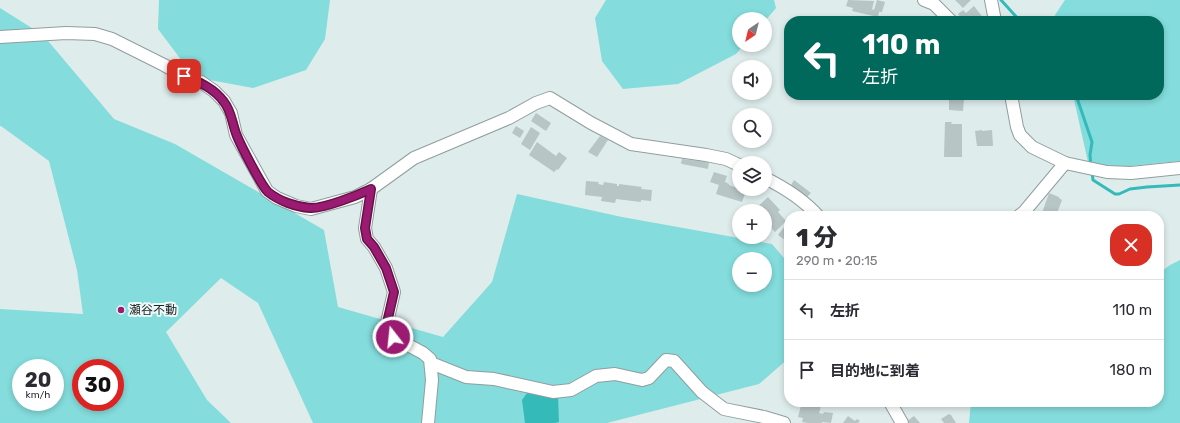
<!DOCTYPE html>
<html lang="ja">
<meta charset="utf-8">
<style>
body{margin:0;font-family:Rubik,"Noto Sans JP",sans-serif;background:#f2f2f3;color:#2b2b33;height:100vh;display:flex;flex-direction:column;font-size:15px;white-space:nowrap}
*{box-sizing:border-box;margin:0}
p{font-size:13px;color:#7c7c81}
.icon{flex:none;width:22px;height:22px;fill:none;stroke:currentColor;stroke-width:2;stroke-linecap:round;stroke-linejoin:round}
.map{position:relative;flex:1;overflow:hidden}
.sheet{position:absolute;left:784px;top:211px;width:380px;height:196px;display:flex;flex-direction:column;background:#fff;border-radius:16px;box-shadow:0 2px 6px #0003}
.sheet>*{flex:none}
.banner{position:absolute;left:784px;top:16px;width:380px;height:84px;border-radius:16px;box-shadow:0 2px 6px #0003;background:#00695c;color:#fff;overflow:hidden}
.needle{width:26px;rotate:215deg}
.fabs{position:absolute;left:732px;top:12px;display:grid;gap:8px}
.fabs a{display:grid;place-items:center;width:40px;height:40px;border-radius:50%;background:#fff;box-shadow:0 2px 6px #0003;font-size:20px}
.speed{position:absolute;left:12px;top:359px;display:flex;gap:8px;font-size:20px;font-weight:700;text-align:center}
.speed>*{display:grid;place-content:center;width:52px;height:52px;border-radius:50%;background:#fff;box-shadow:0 2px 6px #0003;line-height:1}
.speed small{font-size:10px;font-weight:400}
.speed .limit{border:6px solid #d22;background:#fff;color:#111}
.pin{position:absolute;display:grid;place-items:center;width:34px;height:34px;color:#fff;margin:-17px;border-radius:8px;box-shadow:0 2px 6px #0006}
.me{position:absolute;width:44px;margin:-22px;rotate:344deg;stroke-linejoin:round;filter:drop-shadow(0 0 3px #0008)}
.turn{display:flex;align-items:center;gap:14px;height:84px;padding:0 12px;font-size:18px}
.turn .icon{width:52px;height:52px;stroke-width:2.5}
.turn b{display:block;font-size:28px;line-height:34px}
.round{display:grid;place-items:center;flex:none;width:42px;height:42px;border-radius:16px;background:#f2f2f3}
.overview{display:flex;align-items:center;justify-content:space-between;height:68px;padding:0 12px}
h1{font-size:24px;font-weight:800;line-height:30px}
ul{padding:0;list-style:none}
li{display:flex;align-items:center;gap:12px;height:60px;padding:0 12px;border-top:1px solid #e1e1e2}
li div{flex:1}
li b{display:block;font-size:15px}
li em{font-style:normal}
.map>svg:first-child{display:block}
.green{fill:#84dcdc;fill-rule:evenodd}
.water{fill:#35baba}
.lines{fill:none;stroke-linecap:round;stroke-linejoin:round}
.stream{stroke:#35baba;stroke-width:3}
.building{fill:#b7c5c4}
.minor-casing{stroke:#919e9e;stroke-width:14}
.minor{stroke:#fff;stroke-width:12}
.route-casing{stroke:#641249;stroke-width:10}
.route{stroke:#9a1b71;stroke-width:7}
.poi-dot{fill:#9a1b71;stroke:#ecf9f9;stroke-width:1.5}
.labels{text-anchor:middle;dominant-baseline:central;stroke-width:4;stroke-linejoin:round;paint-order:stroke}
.poi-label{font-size:12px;fill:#202525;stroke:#ecf9f9;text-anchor:start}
</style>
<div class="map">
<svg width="1180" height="423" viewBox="0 0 1180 423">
<rect width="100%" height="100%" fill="#dfecec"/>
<g class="green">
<polygon points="159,0 330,0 325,39 306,70 253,88 194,77 158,29"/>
<polygon points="606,0 774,0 776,8 765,21 765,19 739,19 739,45 744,45 736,54 678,84 623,89 602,61 595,18"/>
<polygon points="1065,0 1180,0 1180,161 1130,166 1107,166 1088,162 1073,95 1159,95 1159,21 1056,21 1055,15"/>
<path d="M0 8 43 35 114 119 175 144 324 230 338 307 443 337 492 282 517 194 622 217 772 244 789 264V358L759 384 607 423H313L258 303 221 278 166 332 207 400 231 423H0V309L83 314 77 270 49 161 1 126H0ZM739 259H765V285H739ZM21 368H55V402H21ZM81 368H115V402H81Z"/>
<polygon points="1180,260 1180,423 969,423 971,402 1159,402 1159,273 1170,265"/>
</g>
<polygon class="water" points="530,389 558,395 559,422 555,423 525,423 522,400"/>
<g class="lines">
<g class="stream">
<polyline points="1001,0 1020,21"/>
<polyline points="1076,95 1092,142 1090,155 1091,166"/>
<polyline points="1092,172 1093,180 1115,194 1119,194 1130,189 1147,187 1180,185"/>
</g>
</g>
<g class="building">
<polygon points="848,0 874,1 872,9 874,10 877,0 885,2 882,12 879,12 878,17 852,11 853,8 846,6"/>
<polygon points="955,0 971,0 963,8"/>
<polygon points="974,6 984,19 982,21 964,21 958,14 963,10 966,13"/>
<polygon points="949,98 964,99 963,111 949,110"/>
<polygon points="536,113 551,123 546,131 531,121"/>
<polygon points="945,122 952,122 951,124 962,124 962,157 944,157"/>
<polygon points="516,126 524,131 520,138 512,133"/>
<polygon points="531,127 540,133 530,150 521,144"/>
<polygon points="982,130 982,131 992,130 993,146 977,146 975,131"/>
<polygon points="600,136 608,140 597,157 588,152"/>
<polygon points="537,142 556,156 559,152 567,158 558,170 557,169 554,172 529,155"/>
<polygon points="682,159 709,162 708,169 682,164 681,163"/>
<polygon points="714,172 727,176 725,182 729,184 729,185 746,191 742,202 716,194 719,185 710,182"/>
<polygon points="794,180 811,193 807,197 791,185"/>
<polygon points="586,181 599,182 598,184 603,185 604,182 617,184 617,186 619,186 619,184 642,187 641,189 652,190 651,201 641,200 641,202 616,199 615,203 601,201 602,197 585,195"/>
<polygon points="1049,193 1059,197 1059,198 1062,200 1056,216 1041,216"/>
<polygon points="768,197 780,210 778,212 786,221 775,232 765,221 765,211 754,210"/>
<polygon points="789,221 789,235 785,240 778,235"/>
<polygon points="802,402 822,402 819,413 823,414 824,412 833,413 831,423 822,422 822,423 808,423 802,422 803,418 798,417"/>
<polygon points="949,414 951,415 956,423 944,423 941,419"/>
<polygon points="848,416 855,421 857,419 860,421 858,423 843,423"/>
<polygon points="914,416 920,423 907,423 906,422"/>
</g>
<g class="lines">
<g class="minor-casing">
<g id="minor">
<polyline points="924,0 934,4 951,21"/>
<polyline points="991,0 995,21"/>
<polyline points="0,37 66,33 95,34 112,39 164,65 184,76 201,82 214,91 224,101 231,113 236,135 267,191 277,198 296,206 311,209 355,197 371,189 414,158 509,118 536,103 550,98 591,123 631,144 706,155 726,159 739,165"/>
<polyline points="1011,95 1017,127 1020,135 1032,147 1065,163 1107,172 1131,173 1180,168"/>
<path d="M765 178C785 188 803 199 818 216"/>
<polyline points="371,189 365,228 367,239 374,247 386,268 394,292 386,327 393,337 423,353 430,359 432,380 428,423"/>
<polyline points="1019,216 1024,212 1065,163"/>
<polyline points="431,363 466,377 494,379 553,392 571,390 596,376 615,374 642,380 649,378 666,360 674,361 702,392 724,409 764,417 784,423"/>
<polyline points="890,402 902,423"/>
</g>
</g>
<use href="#minor" class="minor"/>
</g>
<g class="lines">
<g class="route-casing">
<path id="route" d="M184 76C199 82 214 88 224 102 232 112 232 124 237 136 241 146 261 185 268 192 279 201 296 207 310 208 323 209 358 195 371 189L365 228 367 239 374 247 386 268 394 292 386 327 393 337"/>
</g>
<use href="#route" class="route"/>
</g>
<circle class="poi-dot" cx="121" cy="310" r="4"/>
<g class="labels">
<g class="poi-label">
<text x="129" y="310">瀬谷不動</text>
</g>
</g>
</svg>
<div class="fabs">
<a><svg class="needle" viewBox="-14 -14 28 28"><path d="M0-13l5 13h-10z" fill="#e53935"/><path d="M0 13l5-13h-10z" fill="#7c7c81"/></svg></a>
<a><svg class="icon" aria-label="sound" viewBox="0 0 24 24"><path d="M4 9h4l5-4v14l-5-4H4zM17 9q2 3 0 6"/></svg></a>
<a><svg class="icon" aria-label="search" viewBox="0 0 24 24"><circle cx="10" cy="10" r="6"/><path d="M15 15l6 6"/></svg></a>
<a><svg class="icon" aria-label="layers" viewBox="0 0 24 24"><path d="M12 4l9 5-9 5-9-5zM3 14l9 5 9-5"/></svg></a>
<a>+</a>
<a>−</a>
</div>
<div class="speed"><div>20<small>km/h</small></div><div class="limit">30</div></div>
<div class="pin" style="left:184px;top:76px;background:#d93025"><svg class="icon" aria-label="arrive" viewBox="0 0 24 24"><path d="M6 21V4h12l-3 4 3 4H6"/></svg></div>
<svg class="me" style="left:393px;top:337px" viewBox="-20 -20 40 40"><circle r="17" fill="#9a1b71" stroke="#fff" stroke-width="3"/><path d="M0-11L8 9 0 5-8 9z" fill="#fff"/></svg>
<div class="banner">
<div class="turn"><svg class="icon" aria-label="left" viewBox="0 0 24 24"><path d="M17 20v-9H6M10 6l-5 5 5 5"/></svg><div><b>110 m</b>左折</div></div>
</div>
<section class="sheet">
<div class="overview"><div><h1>1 分</h1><p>290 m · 20:15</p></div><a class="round" style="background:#d93025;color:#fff"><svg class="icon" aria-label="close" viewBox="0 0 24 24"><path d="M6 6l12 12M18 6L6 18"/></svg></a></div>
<ul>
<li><svg class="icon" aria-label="left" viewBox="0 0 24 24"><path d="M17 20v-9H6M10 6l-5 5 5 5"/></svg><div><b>左折</b></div><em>110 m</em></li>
<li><svg class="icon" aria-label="arrive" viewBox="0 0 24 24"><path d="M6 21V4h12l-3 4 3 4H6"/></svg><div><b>目的地に到着</b></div><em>180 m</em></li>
</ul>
</section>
</div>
